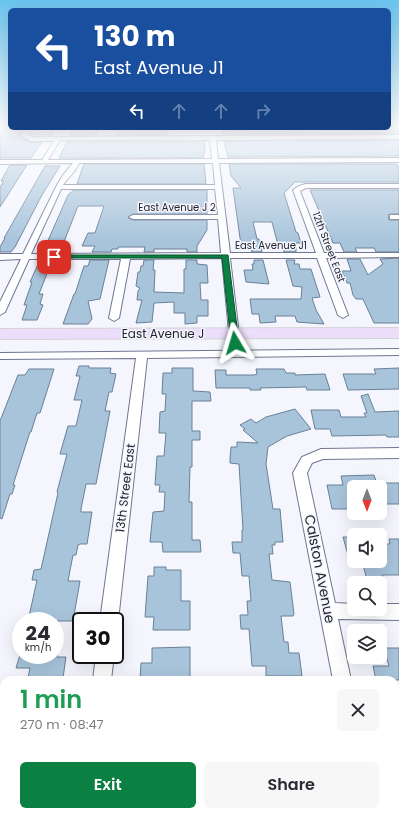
<!DOCTYPE html>
<meta charset="utf-8">
<style>
body{margin:0;font-family:Poppins,sans-serif;background:#f7f7f7;color:#2b2b33;height:100vh;display:flex;flex-direction:column;font-size:15px;white-space:nowrap}
*{box-sizing:border-box;margin:0}
p{font-size:13px;color:#7c7c81}
.icon{flex:none;width:22px;height:22px;fill:none;stroke:currentColor;stroke-width:2;stroke-linecap:round;stroke-linejoin:round}
.map{position:relative;flex:1;overflow:hidden}
.drawer{position:absolute;left:0px;top:676px;width:399px;height:140px;display:flex;flex-direction:column;background:#fff;border-radius:12px 12px 0 0;box-shadow:0 4px 16px #0002}
.drawer>*{flex:none}
.guide{position:absolute;left:8px;top:8px;width:383px;height:122px;border-radius:6px;box-shadow:0 4px 16px #0002;background:#1a4fa0;color:#fff;overflow:hidden}
.needle{width:26px;rotate:180deg}
.fabs{position:absolute;left:347px;top:480px;display:grid;gap:8px}
.fabs a{display:grid;place-items:center;width:40px;height:40px;border-radius:6px;background:#fff;box-shadow:0 4px 16px #0002;font-size:20px}
.speed{position:absolute;left:12px;top:612px;display:flex;gap:8px;font-size:20px;font-weight:700;text-align:center}
.speed>*{display:grid;place-content:center;width:52px;height:52px;border-radius:50%;background:#fff;box-shadow:0 4px 16px #0002;line-height:1}
.speed small{font-size:10px;font-weight:400}
.speed .limit{border:2px solid #111;border-radius:6px;background:#fff;color:#111}
.pin{position:absolute;display:grid;place-items:center;width:34px;height:34px;color:#fff;margin:-17px;border-radius:8px;box-shadow:0 2px 6px #0006}
.me{position:absolute;width:44px;margin:-22px;rotate:353deg;stroke-linejoin:round;filter:drop-shadow(0 0 3px #0008)}
.turn{display:flex;align-items:center;gap:14px;height:84px;padding:0 20px;font-size:18px}
.turn .icon{width:52px;height:52px;stroke-width:2.5}
.turn b{display:block;font-size:28px;line-height:34px}
.lanes{display:flex;align-items:center;height:38px;padding:0 20px;background:#0003;justify-content:center;gap:20px;direction:ltr}
.lanes .off{opacity:.35}
.round{display:grid;place-items:center;flex:none;width:42px;height:42px;border-radius:6px;background:#f7f7f7}
.overview{display:flex;align-items:center;justify-content:space-between;height:68px;padding:0 20px}
h1{font-size:24px;font-weight:600;line-height:30px;color:#1e9e55}
.action{display:flex;gap:8px;margin-top:auto;padding:8px 20px}
.action a{flex:1;height:46px;border-radius:6px;background:#0b8043;color:#fff;font-size:16px;font-weight:600;line-height:46px;text-align:center}
.action a+a{background:#f7f7f7;color:#2b2b33}
.map>svg:first-child{display:block}
.building{fill:#a8c4db;stroke:#688196}
.lines{fill:none;stroke-linecap:round;stroke-linejoin:round}
.minor-casing{stroke:#707692;stroke-width:2}
.primary-casing{stroke:#d3d3d6;stroke-width:2}
.minor{fill:#fff;fill-rule:evenodd}
.primary{fill:#ecdefa;fill-rule:evenodd}
.route{fill:#0b8043;stroke:#07532c}
.labels{text-anchor:middle;dominant-baseline:central;stroke-width:3;stroke-linejoin:round;paint-order:stroke}
.far-street-label{font-size:10px;fill:#222430;stroke:#f5f6fd}
.street-label{font-size:12px;fill:#222430;stroke:#f5f6fd}
.near-street-label{font-size:14px;fill:#222430;stroke:#f5f6fd}
</style>
<div class="map">
<svg width="399" height="816" viewBox="0 0 399 816">
<rect width="100%" height="100%" fill="#f5f6fd"/>
<g class="building">
<polygon points="7,128 25,128 20,135 21,138 30,142 42,142 31,158 0,158 0,136"/>
<polygon points="34,128 56,128 52,135 30,134"/>
<polygon points="84,128 99,128 96,135 70,135 73,130 83,130"/>
<polygon points="122,128 162,130 168,131 168,135 116,135 118,129"/>
<polygon points="287,129 391,129 393,130 399,131 399,134 223,134 222,131"/>
<polygon points="399,140 399,156 228,157 224,141"/>
<polygon points="67,142 204,142 205,152 203,154 204,158 59,158"/>
<polygon points="84,164 204,164 206,184 77,184"/>
<polygon points="229,164 396,164 399,167 399,182 295,182 284,193 296,232 298,233 301,243 296,243 296,252 284,252 282,245 278,245 272,222 253,222 257,239 259,239 262,252 252,252 250,244 241,245 233,188 241,188 231,176"/>
<polygon points="10,165 27,165 0,207 0,187 4,181 1,181"/>
<polygon points="45,166 60,166 42,195 15,247 11,252 0,252 0,247 5,238 4,238"/>
<polygon points="74,190 207,190 207,214 133,214 128,218 133,220 207,220 207,230 197,246 197,252 187,252 187,249 154,249 154,252 144,252 145,247 118,247 118,249 112,249 111,252 92,252 95,246 82,246 88,233 95,233 104,206 78,206 60,252 43,252 68,195"/>
<polygon points="310,190 399,190 399,214 390,214 388,215 389,220 399,220 399,252 376,252 374,248 355,248 357,252 344,252 340,243 333,243"/>
<polygon points="399,258 399,323 374,323 363,299 356,299 353,295 350,283 347,283 342,271 351,271 347,259 360,259 368,275 383,264 380,259"/>
<polygon points="40,260 57,260 52,271 48,271 39,294 43,294 40,304 43,305 37,320 22,320 27,305 24,305 32,282 30,282"/>
<polygon points="90,260 109,260 100,299 88,301 92,319 88,324 63,324 74,294 75,294 84,266 88,266"/>
<polygon points="144,260 154,260 153,270 155,270 154,292 184,293 184,269 186,269 186,260 197,260 197,264 207,265 208,283 200,283 201,300 208,300 208,316 197,316 197,323 185,324 185,313 174,313 174,302 154,303 152,322 136,323 142,300 137,300 138,291 140,288 136,286 138,272 140,272 141,266 143,266"/>
<polygon points="254,260 263,260 269,284 246,282 244,270 253,270 252,264 254,264"/>
<polygon points="286,260 295,260 294,264 299,264 300,269 311,269 320,297 312,298 316,310 324,324 297,322 295,316 275,316 276,322 260,323 259,314 252,314 250,299 301,299 302,287 293,286"/>
<polygon points="79,366 89,366 89,368 111,368 110,373 116,374 112,392 109,392 105,411 110,411 96,484 86,484 81,509 81,512 92,512 87,544 80,544 78,545 76,555 73,555 68,581 80,581 73,621 28,621 37,580 32,580 34,570 41,569 58,493 57,492 67,454 60,454 68,426 76,426 82,400 74,400 80,376 76,376"/>
<polygon points="172,368 193,368 193,391 210,392 211,401 192,401 192,431 200,431 200,440 192,440 192,467 190,467 189,502 192,502 192,540 200,540 201,552 163,552 162,542 150,542 153,512 164,511 165,492 159,492 160,485 155,485 157,456 164,456 166,433 159,433 160,412 165,411 166,394 162,394 163,373 172,373"/>
<polygon points="399,368 399,389 348,390 343,374 376,374 374,369"/>
<polygon points="29,369 54,369 40,413 37,413 31,432 30,432 13,485 15,485 12,494 10,494 2,519 0,518 0,421 18,375 25,375"/>
<polygon points="256,369 284,369 286,373 295,373 295,375 325,374 330,390 307,390 306,387 260,388 261,390 250,390 250,388 216,388 215,370 226,370 226,375 254,375 257,374"/>
<polygon points="368,394 375,412 399,411 399,437 387,437 386,435 332,436 330,429 315,429 311,410 339,410 341,417 366,417 364,413 367,413 361,396"/>
<polygon points="295,409 311,429 287,436 268,447 266,464 273,509 280,509 283,542 275,542 275,545 272,545 273,554 269,554 272,580 290,582 294,614 293,616 281,616 284,642 288,642 289,653 299,653 302,676 266,676 266,666 252,666 249,629 241,629 240,615 248,615 247,601 251,601 249,576 242,576 240,553 233,553 232,542 242,542 242,530 243,530 239,464 230,463 230,459 231,447 237,447 237,442 258,443 243,430 245,429 240,425 251,419 256,423 266,417"/>
<polygon points="374,475 378,487 354,487 354,499 349,499 352,509 332,509 327,485 343,485 341,476"/>
<rect x="380" y="483" width="19" height="21"/>
<polygon points="343,537 354,537 354,566 351,566"/>
<polygon points="389,539 399,539 399,575 382,575 384,580 367,580 362,561 386,561 381,544 390,544"/>
<polygon points="154,567 166,567 166,570 181,570 181,601 190,601 190,630 153,630 154,617 145,617 148,576 154,576"/>
<polygon points="190,647 190,680 140,680 141,663 152,663 152,648"/>
<polygon points="384,648 399,648 399,680 376,680 373,666 389,666"/>
<polygon points="20,655 57,655 57,657 66,657 63,678 28,678 30,668 16,668"/>
</g>
<g class="lines">
<g class="minor-casing">
<g id="minor">
<path d="M27 128H33L27 135 32 137 399 135V139L216 140 218 159 399 158V162L219 163 230 253H316L293 190 297 187 305 184H399V188H306L300 191 324 253H399V257L326 258 348 315 343 318 338 315 317 258H230L240 343 235 346 230 343 222 258 130 259 119 318 114 321 109 318 121 259H29L5 312 0 315V302L21 259 0 260V254H23L56 187 63 175 73 163 0 164V160H42L54 141H31L22 137 21 136ZM60 140H210L212 159 48 160ZM79 163H213L215 185H63C68 177 76 172 79 163ZM61 189H215L218 215H133L129 217 133 219H218L221 253 31 254Z"/>
<rect x="390" y="215" width="9" height="4"/>
<polygon points="399,349 399,355 147,358 118,621 115,627 115,621 100,621 136,358 0,359 0,353"/>
<polygon points="399,448 399,458 323,459 312,463 307,473 335,603 354,604 354,609 380,609 380,604 399,604 399,620 338,619 351,680 333,680 293,473 302,457 321,449"/>
<polygon points="96,655 114,655 111,680 93,680"/>
<rect x="74" y="812" width="22" height="4"/>
<polygon points="357,812 379,812 380,816 358,816"/>
</g>
</g>
<g class="primary-casing">
<polygon id="primary" points="399,328 399,338 0,339 0,329"/>
</g>
<use href="#minor" class="minor"/>
<use href="#primary" class="primary"/>
</g>
<linearGradient id="sky" x2="0" y2="1"><stop stop-color="#6ac4ed"/><stop offset="0.52" stop-color="#fafbfe"/><stop offset="1" stop-color="#fafbfe" stop-opacity="0"/></linearGradient>
<rect width="399" height="242" fill="url(#sky)"/>
<polygon class="route" points="54,255 228,255 239,343 235,345 231,343 222,258 52,258 51,257"/>
<g class="labels">
<g class="far-street-label">
<text x="177" y="207">East Avenue J 2</text>
<text x="271" y="245">East Avenue J1</text>
<text transform="translate(329 247) rotate(69)">12th Street East</text>
</g>
<g class="street-label">
<text x="163" y="333">East Avenue J</text>
<text transform="translate(125 488) rotate(-83)">13th Street East</text>
</g>
<g class="near-street-label">
<text transform="translate(320 569) rotate(79)">Calston Avenue</text>
</g>
</g>
</svg>
<div class="fabs">
<a><svg class="needle" viewBox="-14 -14 28 28"><path d="M0-13l5 13h-10z" fill="#e53935"/><path d="M0 13l5-13h-10z" fill="#7c7c81"/></svg></a>
<a><svg class="icon" aria-label="sound" viewBox="0 0 24 24"><path d="M4 9h4l5-4v14l-5-4H4zM17 9q2 3 0 6"/></svg></a>
<a><svg class="icon" aria-label="search" viewBox="0 0 24 24"><circle cx="10" cy="10" r="6"/><path d="M15 15l6 6"/></svg></a>
<a><svg class="icon" aria-label="layers" viewBox="0 0 24 24"><path d="M12 4l9 5-9 5-9-5zM3 14l9 5 9-5"/></svg></a>
</div>
<div class="speed"><div>24<small>km/h</small></div><div class="limit">30</div></div>
<div class="pin" style="left:54px;top:257px;background:#d93025"><svg class="icon" aria-label="arrive" viewBox="0 0 24 24"><path d="M6 21V4h12l-3 4 3 4H6"/></svg></div>
<svg class="me" style="left:235px;top:343px" viewBox="-20 -20 40 40"><path d="M0-17L14 15 0 8-14 15z" fill="#0b8043" stroke="#fff" stroke-width="4"/></svg>
<div class="guide">
<div class="turn"><svg class="icon" aria-label="left" viewBox="0 0 24 24"><path d="M17 20v-9H6M10 6l-5 5 5 5"/></svg><div><b>130 m</b>East Avenue J1</div></div>
<div class="lanes"><svg class="icon" aria-label="left" viewBox="0 0 24 24"><path d="M17 20v-9H6M10 6l-5 5 5 5"/></svg><svg class="icon off" aria-label="ahead" viewBox="0 0 24 24"><path d="M12 20V5M6 11l6-6 6 6"/></svg><svg class="icon off" aria-label="ahead" viewBox="0 0 24 24"><path d="M12 20V5M6 11l6-6 6 6"/></svg><svg class="icon off" aria-label="right" viewBox="0 0 24 24"><path d="M7 20v-9h11M14 6l5 5-5 5"/></svg></div>
</div>
<section class="drawer">
<div class="overview"><div><h1>1 min</h1><p>270 m · 08:47</p></div><a class="round"><svg class="icon" aria-label="close" viewBox="0 0 24 24"><path d="M6 6l12 12M18 6L6 18"/></svg></a></div>
<div class="action"><a>Exit</a><a>Share</a></div>
</section>
</div>
